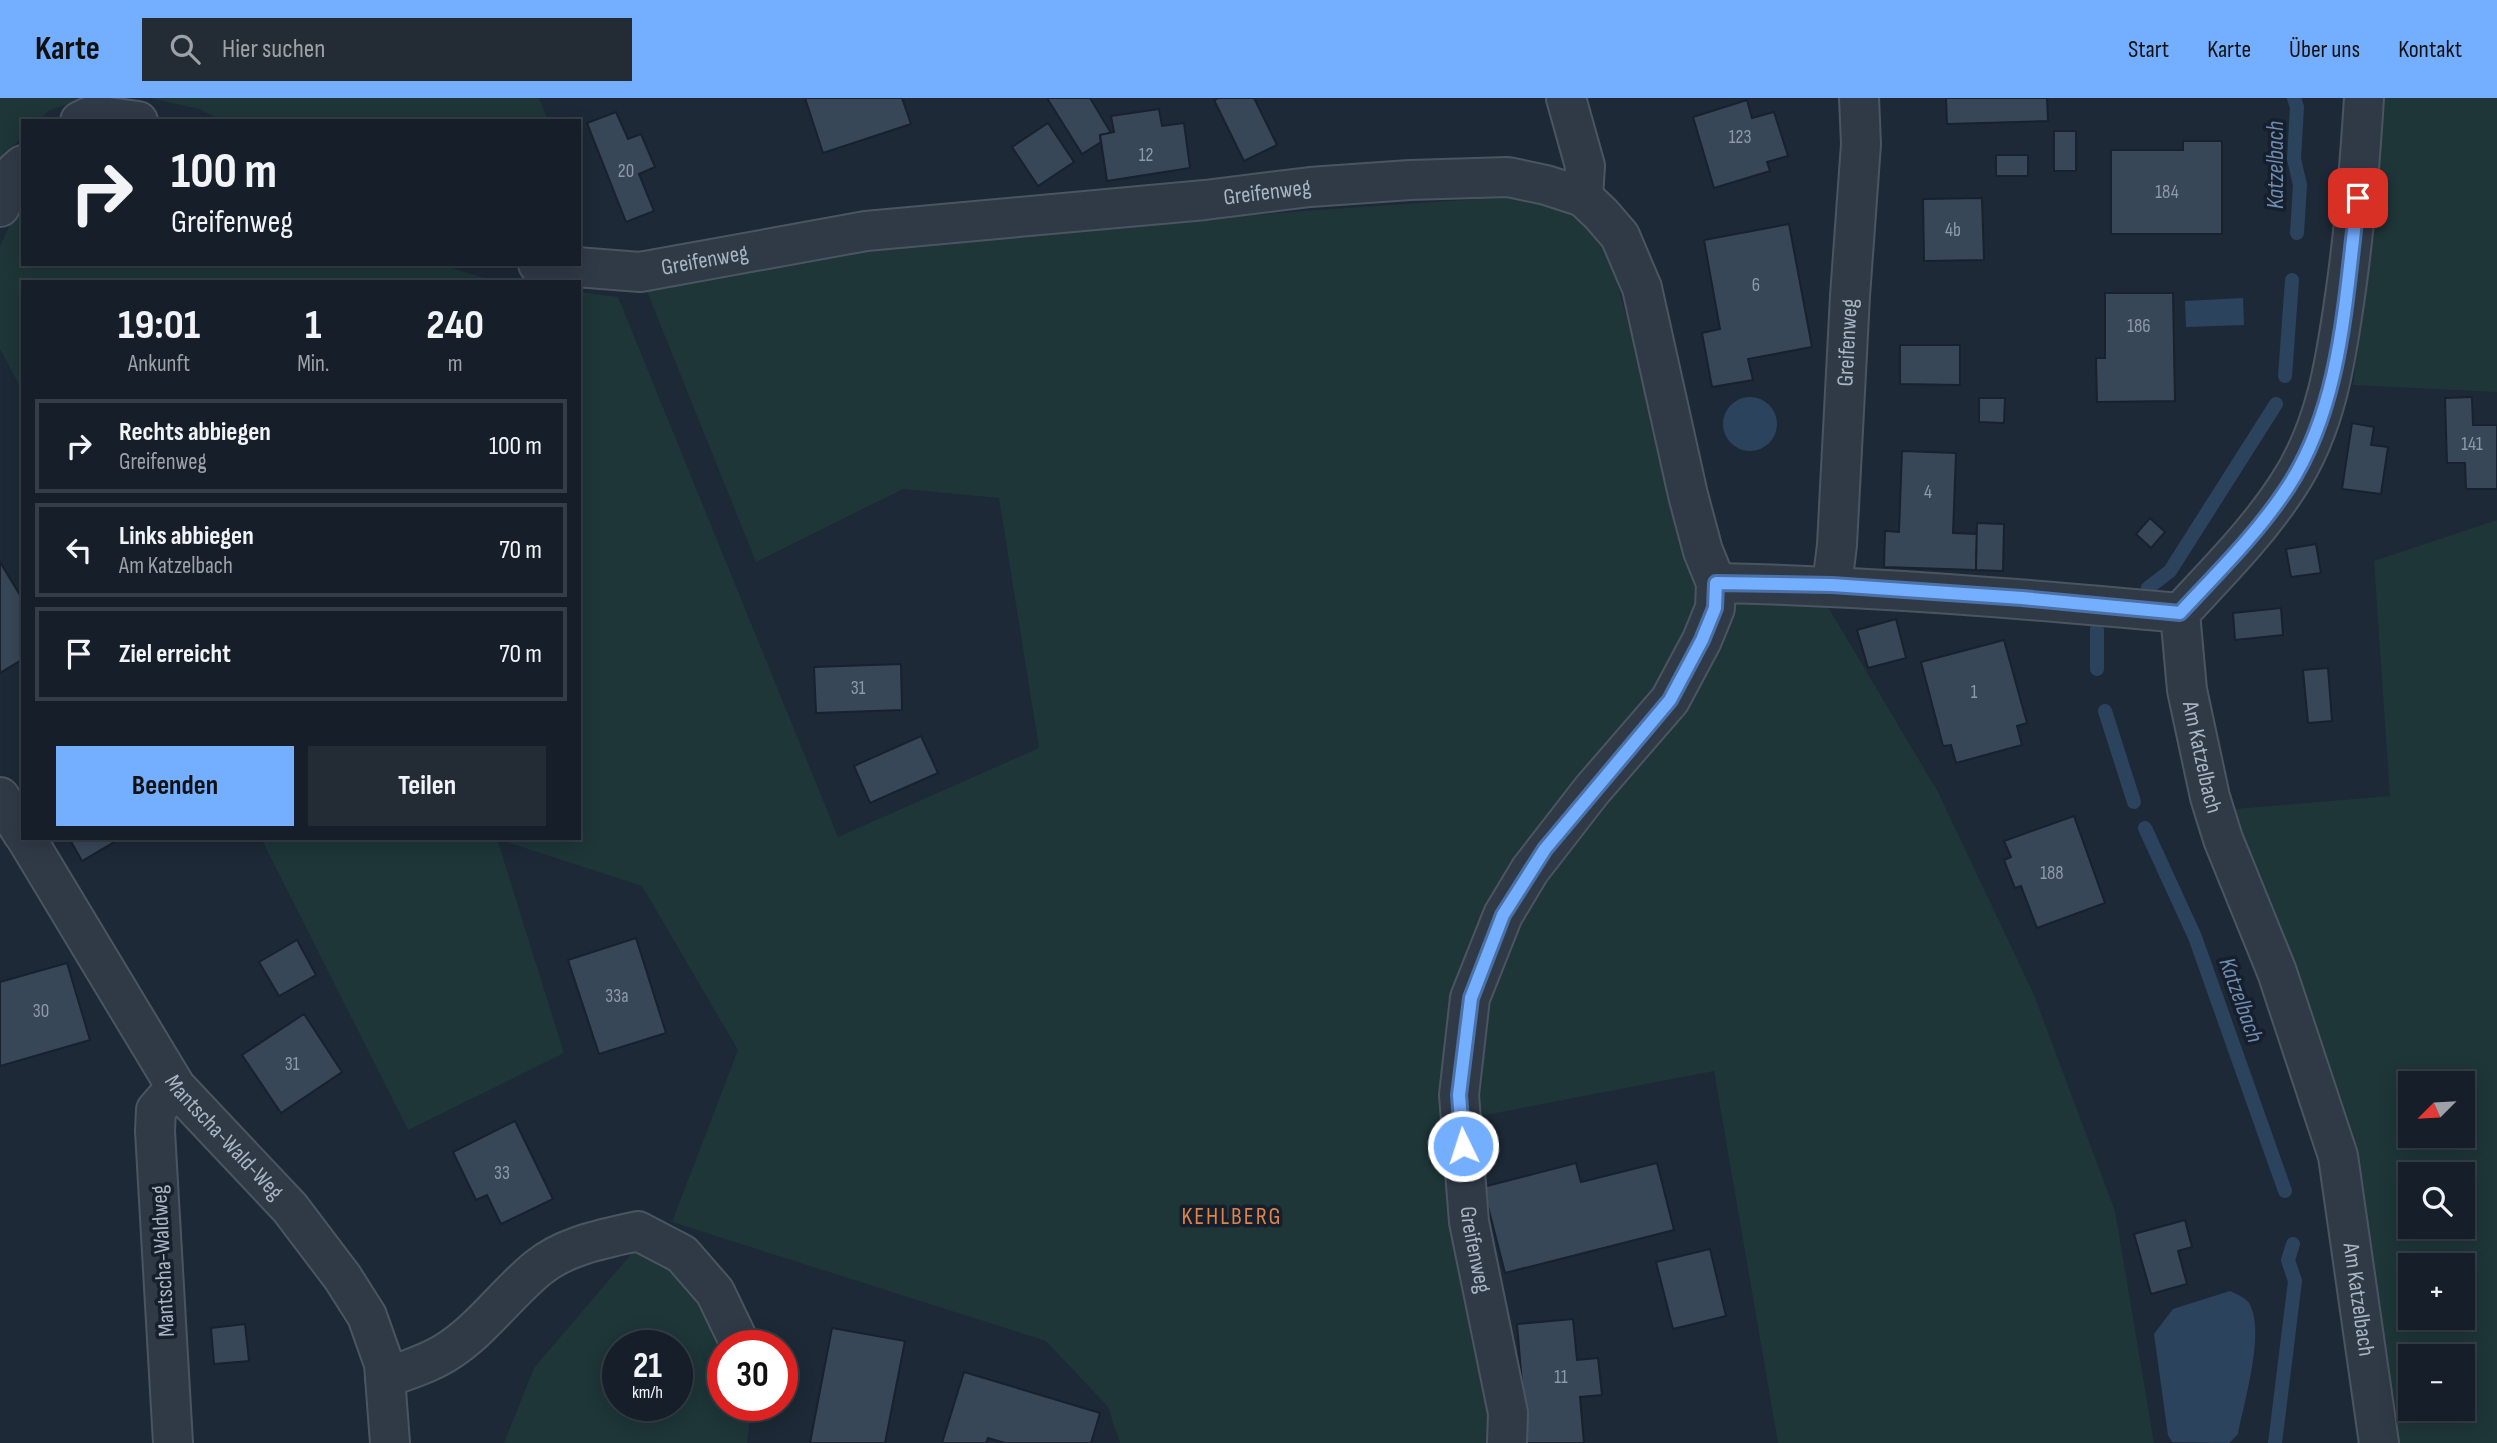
<!DOCTYPE html>
<html lang="de">
<meta charset="utf-8">
<style>
body{margin:0;font-family:"Sofia Sans Condensed",sans-serif;background:#232c35;color:#f1f3f6;height:100vh;display:flex;flex-direction:column;font-size:26px;white-space:nowrap}
*{box-sizing:border-box;margin:0}
p{font-size:23px;color:#9ea2a8}
.icon{flex:none;width:38px;height:38px;fill:none;stroke:currentColor;stroke-width:2;stroke-linecap:round;stroke-linejoin:round}
.map{position:relative;flex:1;overflow:hidden}
.drawer{position:absolute;left:21px;top:182px;width:560px;height:560px;display:flex;flex-direction:column;background:#161f29;border-radius:0px;box-shadow:0 4px 18px #0003,0 0 0 2px #353d46}
.drawer>*{flex:none}
.guide{position:absolute;left:21px;top:21px;width:560px;height:147px;border-radius:0px;box-shadow:0 4px 18px #0003,0 0 0 2px #353d46;background:#161f29;color:#f1f3f6;overflow:hidden}
.needle{width:46px;rotate:246deg}
.controls{position:absolute;left:2398px;top:973px;display:grid;gap:14px}
.controls a{display:grid;place-items:center;width:77px;height:77px;border-radius:0px;background:#161f29;box-shadow:0 4px 18px #0003,0 0 0 2px #353d46;font-size:35px}
.speed{position:absolute;left:602px;top:1232px;display:flex;gap:14px;font-size:35px;font-weight:700;text-align:center}
.speed>*{display:grid;place-content:center;width:91px;height:91px;border-radius:50%;background:#161f29;box-shadow:0 4px 18px #0003,0 0 0 2px #353d46;line-height:1}
.speed small{font-size:18px;font-weight:400}
.speed .limit{border:10px solid #d22;background:#fff;color:#111}
.pin{position:absolute;display:grid;place-items:center;width:60px;height:60px;color:#fff;margin:-30px;border-radius:14px;box-shadow:0 4px 10px #0006}
.me{position:absolute;width:77px;margin:-38px;rotate:356deg;stroke-linejoin:round;filter:drop-shadow(0 0 5px #0008)}
.turn{display:flex;align-items:center;gap:24px;height:147px;padding:0 35px;font-size:32px}
.turn .icon{width:91px;height:91px;stroke-width:2.5}
.turn b{display:block;font-size:49px;line-height:60px}
.eta{display:flex;justify-content:space-evenly;align-items:center;height:119px;text-align:center}
.eta b{font-size:42px;font-weight:700;line-height:49px}
.action{display:flex;gap:14px;margin-top:auto;padding:14px 35px}
.action a{flex:1;height:80px;border-radius:0px;background:#74aeff;color:#111;font-size:28px;font-weight:700;line-height:80px;text-align:center}
.action a+a{background:#232c35;color:#f1f3f6}
ul{padding:0;list-style:none}
li{display:flex;align-items:center;gap:21px;height:94px;margin:0 14px 10px;padding:0 21px;border:4px solid #353d46;border-radius:0px}
li div{flex:1}
li b{display:block;font-size:26px}
li em{font-style:normal}
header{display:flex;align-items:center;gap:42px;box-sizing:border-box;height:98px;padding:0 35px;background:#74aeff;color:#111}
header strong{font-size:33px}
nav{display:flex;gap:38px;margin-inline-start:auto;font-size:24px}
.search{width:490px;height:63px;background:#232c35;display:flex;align-items:center;gap:18px;box-sizing:border-box;padding:0 24px;border-radius:0px;color:#9ea2a8;font-size:26px}
.map>svg:first-child{display:block}
.green{fill:#1e3638;fill-rule:evenodd}
.water{fill:#2c435e}
.lines{fill:none;stroke-linecap:round;stroke-linejoin:round}
.stream{stroke:#2c435e;stroke-width:14}
.building{fill:#384758;stroke:#18212d;stroke-width:2}
.minor-casing{stroke:#4b5562;stroke-width:42}
.minor{stroke:#303a47;stroke-width:38}
.route-casing{stroke:#4b71a6;stroke-width:18}
.route{stroke:#74aeff;stroke-width:12}
.labels{text-anchor:middle;dominant-baseline:central;stroke-width:7;stroke-linejoin:round;paint-order:stroke}
.number-label{font-size:19px;fill:#8d9aaa}
.street-label{font-size:23px;fill:#a9b5c5;stroke:#161f2b}
.water-label{font-size:24px;font-style:italic;fill:#6e8db1;stroke:#161f2b}
.neighbourhood-label{font-size:24px;letter-spacing:2px;fill:#dd864c;stroke:#161f2b}
</style>
<header>
<strong>Karte</strong>
<div class="search"><svg class="icon" aria-label="search" viewBox="0 0 24 24"><circle cx="10" cy="10" r="6"/><path d="M15 15l6 6"/></svg>Hier suchen</div>
<nav><a>Start</a><a>Karte</a><a>Über uns</a><a>Kontakt</a></nav>
</header>
<div class="map">
<svg width="2497" height="1345" viewBox="0 0 2497 1345">
<rect width="100%" height="100%" fill="#1d2937"/>
<g class="green">
<polygon points="0,0 85,0 48,13 38,23 23,23 23,38 0,61"/>
<polygon points="149,0 539,0 548,23 223,23 199,11"/>
<polygon points="2382,0 2497,0 2497,294 2353,287 2378,91"/>
<path d="M1524 98 1571 110 1605 140 1703 501 1662 591 1449 930 1441 1055 1487 1273 1495 1345H1120L1108 1309 1046 1243 672 1124 738 952 642 788 497 741 564 955 408 1032 261 740H579V194L618 199 838 739 1039 650 999 400 903 391 756 464 646 191C772 162 900 148 1028 136 1194 120 1359 109 1524 98Z"/>
<polygon points="23,99 23,166 438,166 498,184 23,184 23,294 0,251 0,148"/>
<path d="M2497 422V1345H2379L2346 1113 2224 712 2390 698 2374 463ZM2410 985H2462V1038H2410ZM2410 1076H2462V1129H2410ZM2410 1167H2462V1220H2410ZM2410 1258H2462V1311H2410Z"/>
<polygon points="1735,503 1828,509 1938,694 2034,897 2115,1113 2154,1345 1778,1345 1714,973 1470,1020 1480,931 1516,826 1574,731 1677,624"/>
<path d="M638 1148 680 1166 723 1248V1307H750L751 1312 747 1345H504L534 1270ZM618 1248H677V1307H618Z"/>
</g>
<g class="water">
<polygon points="2243,200 2244,227 2186,229 2185,203"/>
<circle cx="1750" cy="326" r="27"/>
<path d="M2230 1193C2238 1197 2248 1200 2251 1209 2264 1238 2244 1304 2238 1336L2229 1345 2172 1344 2168 1337 2154 1236 2173 1211Z"/>
</g>
<g class="lines">
<g class="stream">
<polyline points="2294,0 2297,9 2294,61 2300,87 2297,135"/>
<polyline points="2285,278 2292,182"/>
<polyline points="2148,490 2170,473 2276,306"/>
<polyline points="2097,571 2097,531"/>
<polyline points="2105,613 2134,704"/>
<polyline points="2145,730 2195,839 2285,1093"/>
<polyline points="2275,1345 2295,1183 2288,1162 2293,1146"/>
</g>
</g>
<g class="building">
<polygon points="805,0 902,0 911,26 823,55"/>
<polygon points="1047,0 1090,0 1111,35 1100,37 1101,44 1082,56"/>
<polygon points="1218,0 1254,0 1277,47 1244,63 1214,2"/>
<polygon points="1946,0 2047,0 2048,23 1947,26"/>
<polygon points="1747,2 1752,20 1774,14 1788,58 1767,64 1770,73 1714,90 1693,19"/>
<polygon points="1159,11 1162,28 1184,25 1190,70 1107,83 1100,37 1114,34 1111,18"/>
<polygon points="616,14 628,41 641,36 655,69 639,76 654,113 626,124 587,25"/>
<polygon points="1048,25 1074,64 1038,88 1012,49"/>
<rect x="2054" y="33" width="22" height="40"/>
<polygon points="2183,43 2222,43 2222,136 2111,136 2111,52 2183,52"/>
<rect x="1996" y="57" width="32" height="21"/>
<polygon points="1982,100 1984,162 1924,163 1923,101"/>
<polygon points="1789,126 1812,249 1748,261 1753,282 1712,289 1702,235 1720,231 1704,142"/>
<polygon points="2105,195 2173,195 2175,303 2097,304 2096,260 2105,260"/>
<polygon points="1900,247 1960,247 1960,287 1900,286"/>
<polygon points="2472,299 2473,327 2497,327 2497,391 2466,391 2465,365 2447,365 2445,300"/>
<polygon points="1979,300 2005,300 2004,325 1979,324"/>
<polygon points="2352,325 2374,329 2371,347 2388,349 2381,396 2342,391"/>
<polygon points="1902,353 1956,355 1953,435 1977,436 1976,472 1884,469 1885,433 1899,434"/>
<polygon points="2150,420 2165,434 2151,450 2136,436"/>
<polygon points="1977,425 2004,426 2003,473 1976,472"/>
<polygon points="2316,446 2321,475 2291,479 2286,451"/>
<polygon points="0,464 23,502 23,561 0,575"/>
<polygon points="2281,510 2283,537 2235,542 2233,515"/>
<polygon points="1896,521 1906,560 1868,570 1857,532"/>
<polygon points="2004,542 2027,625 2017,628 2022,647 1956,665 1951,647 1943,648 1921,564"/>
<polygon points="901,566 902,612 816,615 814,569"/>
<polygon points="2328,570 2332,623 2308,625 2303,572"/>
<polygon points="921,638 938,675 870,705 854,668"/>
<polygon points="2074,718 2105,805 2037,830 2021,788 2015,790 2004,762 2011,759 2004,743"/>
<polygon points="69,740 121,740 82,763"/>
<polygon points="636,840 666,935 599,956 568,862"/>
<polygon points="297,842 316,877 279,898 259,864"/>
<polygon points="67,865 90,942 0,968 0,884"/>
<polygon points="304,916 342,974 281,1015 242,957"/>
<polygon points="515,1023 553,1101 501,1126 487,1097 476,1102 453,1054"/>
<polygon points="1576,1065 1581,1084 1657,1065 1674,1132 1505,1175 1483,1089"/>
<polygon points="2185,1122 2192,1149 2178,1153 2187,1186 2151,1196 2134,1136"/>
<polygon points="1710,1151 1726,1218 1673,1231 1656,1164"/>
<polygon points="1573,1221 1577,1262 1598,1260 1602,1297 1580,1299 1584,1345 1527,1345 1517,1226"/>
<polygon points="245,1226 249,1263 214,1266 211,1230"/>
<polygon points="832,1230 905,1243 885,1345 810,1345"/>
<polygon points="964,1274 1100,1315 1091,1345 1005,1345 988,1340 986,1345 942,1345"/>
</g>
<g class="lines">
<g class="minor-casing">
<g id="minor">
<polyline points="1566,0 1585,68 1583,99"/>
<path id="s1" d="M2364 0C2360 64 2355 127 2346 191 2336 261 2327 329 2287 389 2257 435 2217 475 2180 515L2187 592 2210 699 2223 741 2277 874 2338 1058 2379 1345"/>
<polyline points="80,23 93,17 138,23"/>
<polyline points="0,109 16,73 23,67"/>
<path id="s2" d="M538 166 640 174 866 133 1205 102 1310 89 1410 82 1508 79 1546 87 1583 99 1601 116 1620 138 1642 190 1688 397 1703 453 1716 485 1715 510 1702 542 1670 602 1592 692 1530 772 1503 817 1470 900 1459 997 1469 1124 1508 1315 1507 1345"/>
<path d="M1716 485C1871 488 2025 501 2180 515"/>
<path id="s3" d="M1832 487 1837 447 1850 198 1861 46 1859 0"/>
<polyline points="0,699 23,736"/>
<path id="s4" d="M26 740 176 989 290 1110 343 1180 367 1218 384 1266 390 1345"/>
<path d="M385 1280C405 1273 427 1266 445 1255 481 1233 506 1196 538 1170 566 1147 604 1141 638 1133L682 1156 715 1194 741 1248"/>
<polyline points="173,1345 155,1033 156,1012 176,989"/>
</g>
</g>
<use href="#minor" class="minor"/>
</g>
<g class="lines">
<g class="route-casing">
<path id="route" d="M1463 1048 1459 997 1471 900 1503 817 1545 751 1670 602 1702 542 1715 510 1716 485 1832 487 2022 500 2180 515C2217 475 2258 435 2288 389 2343 305 2345 197 2358 100"/>
</g>
<use href="#route" class="route"/>
</g>
<g class="labels">
<g class="number-label">
<text x="1740" y="39">123</text>
<text x="1146" y="57">12</text>
<text x="626" y="73">20</text>
<text x="2167" y="94">184</text>
<text x="1953" y="132">4b</text>
<text x="1756" y="187">6</text>
<text x="2139" y="228">186</text>
<text x="2472" y="346">141</text>
<text x="1928" y="394">4</text>
<text x="858" y="590">31</text>
<text x="1974" y="594">1</text>
<text x="2052" y="775">188</text>
<text x="617" y="898">33a</text>
<text x="41" y="913">30</text>
<text x="292" y="966">31</text>
<text x="502" y="1075">33</text>
<text x="1561" y="1279">11</text>
</g>
<g class="street-label">
<text stroke="none"><textPath href="#s2" startOffset="735">Greifenweg</textPath></text>
<text stroke="none"><textPath href="#s2" startOffset="168">Greifenweg</textPath></text>
<text stroke="none"><textPath href="#s3" startOffset="243">Greifenweg</textPath></text>
<text stroke="none"><textPath href="#s1" startOffset="712">Am Katzelbach</textPath></text>
<text stroke="none"><textPath href="#s4" startOffset="360">Mantscha-Wald-Weg</textPath></text>
<text stroke="none"><textPath href="#s2" startOffset="2212">Greifenweg</textPath></text>
<text transform="translate(163 1163) rotate(-93)">Mantscha-Waldweg</text>
<text stroke="none"><textPath href="#s1" startOffset="1279">Am Katzelbach</textPath></text>
</g>
<g class="water-label">
<text transform="translate(2275 67) rotate(-90)">Katzelbach</text>
<text transform="translate(2241 902) rotate(70)">Katzelbach</text>
</g>
<g class="neighbourhood-label">
<text x="1232" y="1118">KEHLBERG</text>
</g>
</g>
</svg>
<div class="controls">
<a><svg class="needle" viewBox="-14 -14 28 28"><path d="M0-13l5 13h-10z" fill="#e53935"/><path d="M0 13l5-13h-10z" fill="#9ea2a8"/></svg></a>
<a><svg class="icon" aria-label="search" viewBox="0 0 24 24"><circle cx="10" cy="10" r="6"/><path d="M15 15l6 6"/></svg></a>
<a>+</a>
<a>−</a>
</div>
<div class="speed"><div>21<small>km/h</small></div><div class="limit">30</div></div>
<div class="pin" style="left:2358px;top:100px;background:#d93025"><svg class="icon" aria-label="arrive" viewBox="0 0 24 24"><path d="M6 21V4h12l-3 4 3 4H6"/></svg></div>
<svg class="me" style="left:1463px;top:1048px" viewBox="-20 -20 40 40"><circle r="17" fill="#74aeff" stroke="#fff" stroke-width="3"/><path d="M0-11L8 9 0 5-8 9z" fill="#fff"/></svg>
<div class="guide">
<div class="turn"><svg class="icon" aria-label="right" viewBox="0 0 24 24"><path d="M7 20v-9h11M14 6l5 5-5 5"/></svg><div><b>100 m</b>Greifenweg</div></div>
</div>
<section class="drawer">
<div class="eta">
<div><b>19:01</b><p>Ankunft</p></div>
<div><b>1</b><p>Min.</p></div>
<div><b>240</b><p>m</p></div>
</div>
<ul>
<li><svg class="icon" aria-label="right" viewBox="0 0 24 24"><path d="M7 20v-9h11M14 6l5 5-5 5"/></svg><div><b>Rechts abbiegen</b><p>Greifenweg</p></div><em>100 m</em></li>
<li><svg class="icon" aria-label="left" viewBox="0 0 24 24"><path d="M17 20v-9H6M10 6l-5 5 5 5"/></svg><div><b>Links abbiegen</b><p>Am Katzelbach</p></div><em>70 m</em></li>
<li><svg class="icon" aria-label="arrive" viewBox="0 0 24 24"><path d="M6 21V4h12l-3 4 3 4H6"/></svg><div><b>Ziel erreicht</b></div><em>70 m</em></li>
</ul>
<div class="action"><a>Beenden</a><a>Teilen</a></div>
</section>
</div>
